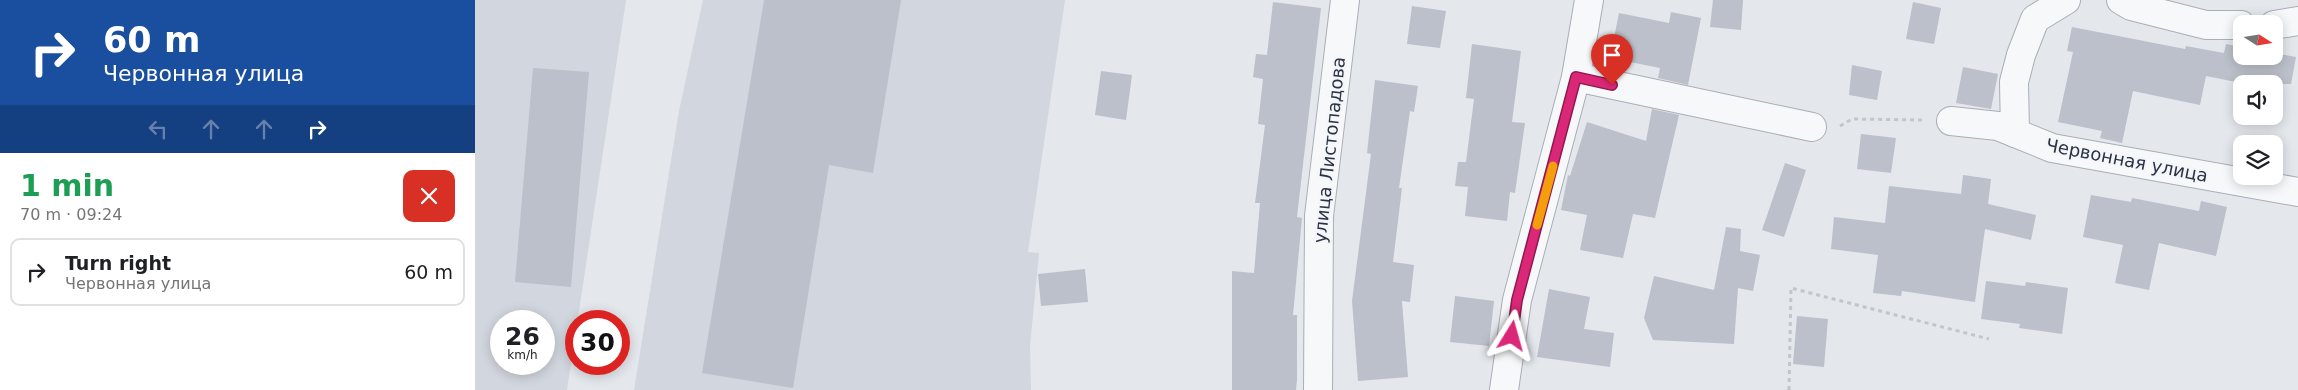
<!DOCTYPE html>
<meta charset="utf-8">
<style>
body{margin:0;font-family:"DejaVu Sans",sans-serif;background:#f2f2f2;color:#202124;height:100vh;display:flex;flex-direction:column;font-size:19px;white-space:nowrap}
*{box-sizing:border-box;margin:0}
p{font-size:16px;color:#757577}
.icon{flex:none;width:28px;height:28px;fill:none;stroke:currentColor;stroke-width:2;stroke-linecap:round;stroke-linejoin:round}
.map{position:relative;flex:1;overflow:hidden}
.details{display:flex;flex-direction:column;background:#fff;width:475px}
.details>*{flex:none}
.top-card{background:#1a4fa0;color:#fff;overflow:hidden}
.needle{width:32px;rotate:102deg}
.controls{position:absolute;left:1758px;top:15px;display:grid;gap:10px}
.controls a{display:grid;place-items:center;width:50px;height:50px;border-radius:10px;background:#fff;box-shadow:0 2px 12px #0003;font-size:25px}
.speed{position:absolute;left:15px;top:310px;display:flex;gap:10px;font-size:25px;font-weight:700;text-align:center}
.speed>*{display:grid;place-content:center;width:65px;height:65px;border-radius:50%;background:#fff;box-shadow:0 2px 12px #0003;line-height:1}
.speed small{font-size:12px;font-weight:400}
.speed .limit{border:8px solid #d22;background:#fff;color:#111}
.pin{position:absolute;display:grid;place-items:center;width:42px;height:42px;color:#fff;margin:-51px -21px;border-radius:50% 50% 50% 0;rotate:-45deg;box-shadow:0 0 5px #0007}
.pin .icon{rotate:45deg}
.me{position:absolute;width:55px;margin:-28px;rotate:8deg;stroke-linejoin:round;filter:drop-shadow(0 0 4px #0008)}
.turn{display:flex;align-items:center;gap:18px;height:105px;padding:0 20px;font-size:22px}
.turn .icon{width:65px;height:65px;stroke-width:2.5}
.turn b{display:block;font-size:35px;line-height:42px}
.lanes{display:flex;align-items:center;height:48px;padding:0 20px;background:#0003;justify-content:center;gap:25px;direction:ltr}
.lanes .off{opacity:.35}
.round{display:grid;place-items:center;flex:none;width:52px;height:52px;border-radius:10px;background:#f2f2f2}
.head{display:flex;align-items:center;justify-content:space-between;height:85px;padding:0 20px}
h1{font-size:30px;font-weight:700;line-height:38px;color:#1e9e55}
ul{padding:0;list-style:none}
li{display:flex;align-items:center;gap:15px;height:68px;margin:0 10px 8px;padding:0 10px;border:2px solid #e0e0e0;border-radius:10px}
li div{flex:1}
li b{display:block;font-size:19px}
li em{font-style:normal}
main{display:flex;flex:1;min-height:0}
.map>svg:first-child{display:block}
.built{fill:#d2d6de;fill-rule:evenodd}
.building{fill:#bbc0ca}
.lines{fill:none;stroke-linecap:round;stroke-linejoin:round}
.minor-casing{stroke:#a9aeb7;stroke-width:30}
.path{stroke:#c2c5cb;stroke-width:3;stroke-dasharray:4 4;stroke-linecap:butt}
.minor{stroke:#f7f8fa;stroke-width:28}
.route-casing{stroke:#8e194d;stroke-width:12}
.route{stroke:#db2777;stroke-width:9}
.slow{stroke:#f59e0b;stroke-width:9}
.labels{text-anchor:middle;dominant-baseline:central;stroke-width:4.5;stroke-linejoin:round;paint-order:stroke}
.street-label{font-size:18px;fill:#2b3445;stroke:#f4f6f9}
</style>
<main>
<section class="details">
<div class="top-card">
<div class="turn"><svg class="icon" aria-label="right" viewBox="0 0 24 24"><path d="M7 20v-9h11M14 6l5 5-5 5"/></svg><div><b>60 m</b>Червонная улица</div></div>
<div class="lanes"><svg class="icon off" aria-label="left" viewBox="0 0 24 24"><path d="M17 20v-9H6M10 6l-5 5 5 5"/></svg><svg class="icon off" aria-label="ahead" viewBox="0 0 24 24"><path d="M12 20V5M6 11l6-6 6 6"/></svg><svg class="icon off" aria-label="ahead" viewBox="0 0 24 24"><path d="M12 20V5M6 11l6-6 6 6"/></svg><svg class="icon" aria-label="right" viewBox="0 0 24 24"><path d="M7 20v-9h11M14 6l5 5-5 5"/></svg></div>
</div>
<div class="head"><div><h1>1 min</h1><p>70 m · 09:24</p></div><a class="round" style="background:#d93025;color:#fff"><svg class="icon" aria-label="close" viewBox="0 0 24 24"><path d="M6 6l12 12M18 6L6 18"/></svg></a></div>
<ul>
<li><svg class="icon" aria-label="right" viewBox="0 0 24 24"><path d="M7 20v-9h11M14 6l5 5-5 5"/></svg><div><b>Turn right</b><p>Червонная улица</p></div><em>60 m</em></li>
</ul>
</section>
<div class="map">
<svg width="1823" height="390" viewBox="0 0 1823 390">
<rect width="100%" height="100%" fill="#e4e7ec"/>
<g class="built">
<path d="M0 0H151L92 390H0ZM26 321H69V364H26Z"/>
<polygon points="228,0 590,0 553,252 564,253 555,346 556,390 159,390 204,111"/>
</g>
<g class="building">
<polygon points="289,0 426,0 398,173 354,165 318,388 227,373"/>
<polygon points="1238,0 1268,0 1266,30 1235,27"/>
<polygon points="798,2 846,8 822,217 827,218 818,315 822,315 822,380 821,390 757,390 757,271 779,273 785,203 780,203 790,125 783,124 788,79 778,77 781,54 792,55"/>
<polygon points="1438,2 1466,8 1459,44 1431,39"/>
<polygon points="937,6 971,11 965,48 932,44"/>
<polygon points="1196,12 1226,18 1213,85 1183,78 1185,68 1135,58 1144,13 1194,23"/>
<polygon points="1597,27 1710,49 1711,46 1749,53 1751,44 1766,47 1766,56 1799,56 1799,53 1821,57 1816,84 1771,84 1731,76 1725,105 1658,91 1647,143 1625,138 1627,131 1583,122 1598,52 1592,51"/>
<polygon points="997,44 1046,51 1037,122 1050,123 1040,193 1035,192 1032,221 990,216 993,187 980,186 983,162 991,162 999,99 991,98"/>
<polygon points="1377,65 1407,71 1402,100 1374,95"/>
<polygon points="1488,67 1523,74 1516,109 1481,103"/>
<polygon points="58,68 114,72 96,287 40,282"/>
<polygon points="626,71 657,75 651,120 620,115"/>
<polygon points="900,80 943,86 939,112 935,111 924,188 927,188 918,262 939,265 935,302 927,301 933,377 883,381 877,301 896,154 892,153"/>
<polygon points="1177,109 1204,115 1180,218 1158,214 1148,258 1105,250 1112,215 1086,210 1093,175 1095,176 1112,122 1171,141"/>
<polygon points="1386,134 1421,138 1416,173 1382,169"/>
<polygon points="1310,163 1331,170 1309,237 1287,230"/>
<polygon points="1488,175 1516,179 1513,204 1561,215 1556,240 1510,229 1500,302 1427,291 1426,296 1398,293 1403,255 1356,249 1359,217 1410,223 1414,186 1486,194"/>
<polygon points="1616,195 1656,202 1657,198 1724,211 1726,201 1752,207 1741,256 1684,243 1674,290 1640,283 1648,245 1608,237"/>
<polygon points="1251,227 1266,229 1265,251 1285,255 1278,291 1263,288 1259,344 1178,340 1169,318 1179,276 1239,290"/>
<polygon points="610,269 613,302 566,306 563,274"/>
<polygon points="1511,281 1550,286 1551,282 1593,288 1587,334 1544,328 1545,324 1506,319"/>
<polygon points="1074,289 1115,297 1109,329 1139,333 1135,367 1062,357"/>
<polygon points="980,296 1019,301 1014,346 975,342"/>
<polygon points="1322,316 1353,319 1349,367 1318,364"/>
</g>
<g class="lines">
<g class="minor-casing">
<g id="minor">
<polyline points="1646,0 1656,6 1731,25 1766,25"/>
<polyline points="1799,25 1823,21"/>
<polyline points="1101,77 1337,127"/>
<polyline points="1476,121 1523,126 1577,148 1823,192"/>
<polyline points="1540,133 1539,82 1546,55 1560,19 1591,0"/>
<polyline points="843,390 844,216 870,0"/>
<polyline points="1029,390 1042,300 1101,77 1114,0"/>
</g>
</g>
<g class="path">
<polyline points="1365,126 1377,119 1447,120"/>
<polyline points="1314,390 1316,288 1514,339"/>
</g>
<use href="#minor" class="minor"/>
</g>
<g class="lines">
<g class="route-casing">
<polyline id="route" points="1037,336 1042,300 1101,77 1137,85"/>
</g>
<use href="#route" class="route"/>
<polyline class="slow" points="1062,225 1078,166"/>
</g>
<g class="labels">
<g class="street-label">
<text transform="translate(854 150) rotate(-84)">улица Листопадова</text>
<text transform="translate(1652 160) rotate(11)">Червонная улица</text>
</g>
</g>
</svg>
<div class="controls">
<a><svg class="needle" viewBox="-14 -14 28 28"><path d="M0-13l5 13h-10z" fill="#e53935"/><path d="M0 13l5-13h-10z" fill="#757577"/></svg></a>
<a><svg class="icon" aria-label="sound" viewBox="0 0 24 24"><path d="M4 9h4l5-4v14l-5-4H4zM17 9q2 3 0 6"/></svg></a>
<a><svg class="icon" aria-label="layers" viewBox="0 0 24 24"><path d="M12 4l9 5-9 5-9-5zM3 14l9 5 9-5"/></svg></a>
</div>
<div class="speed"><div>26<small>km/h</small></div><div class="limit">30</div></div>
<div class="pin" style="left:1137px;top:85px;background:#d93025"><svg class="icon" aria-label="arrive" viewBox="0 0 24 24"><path d="M6 21V4h12l-3 4 3 4H6"/></svg></div>
<svg class="me" style="left:1037px;top:336px" viewBox="-20 -20 40 40"><path d="M0-17L14 15 0 8-14 15z" fill="#db2777" stroke="#fff" stroke-width="4"/></svg>
</div>
</main>
